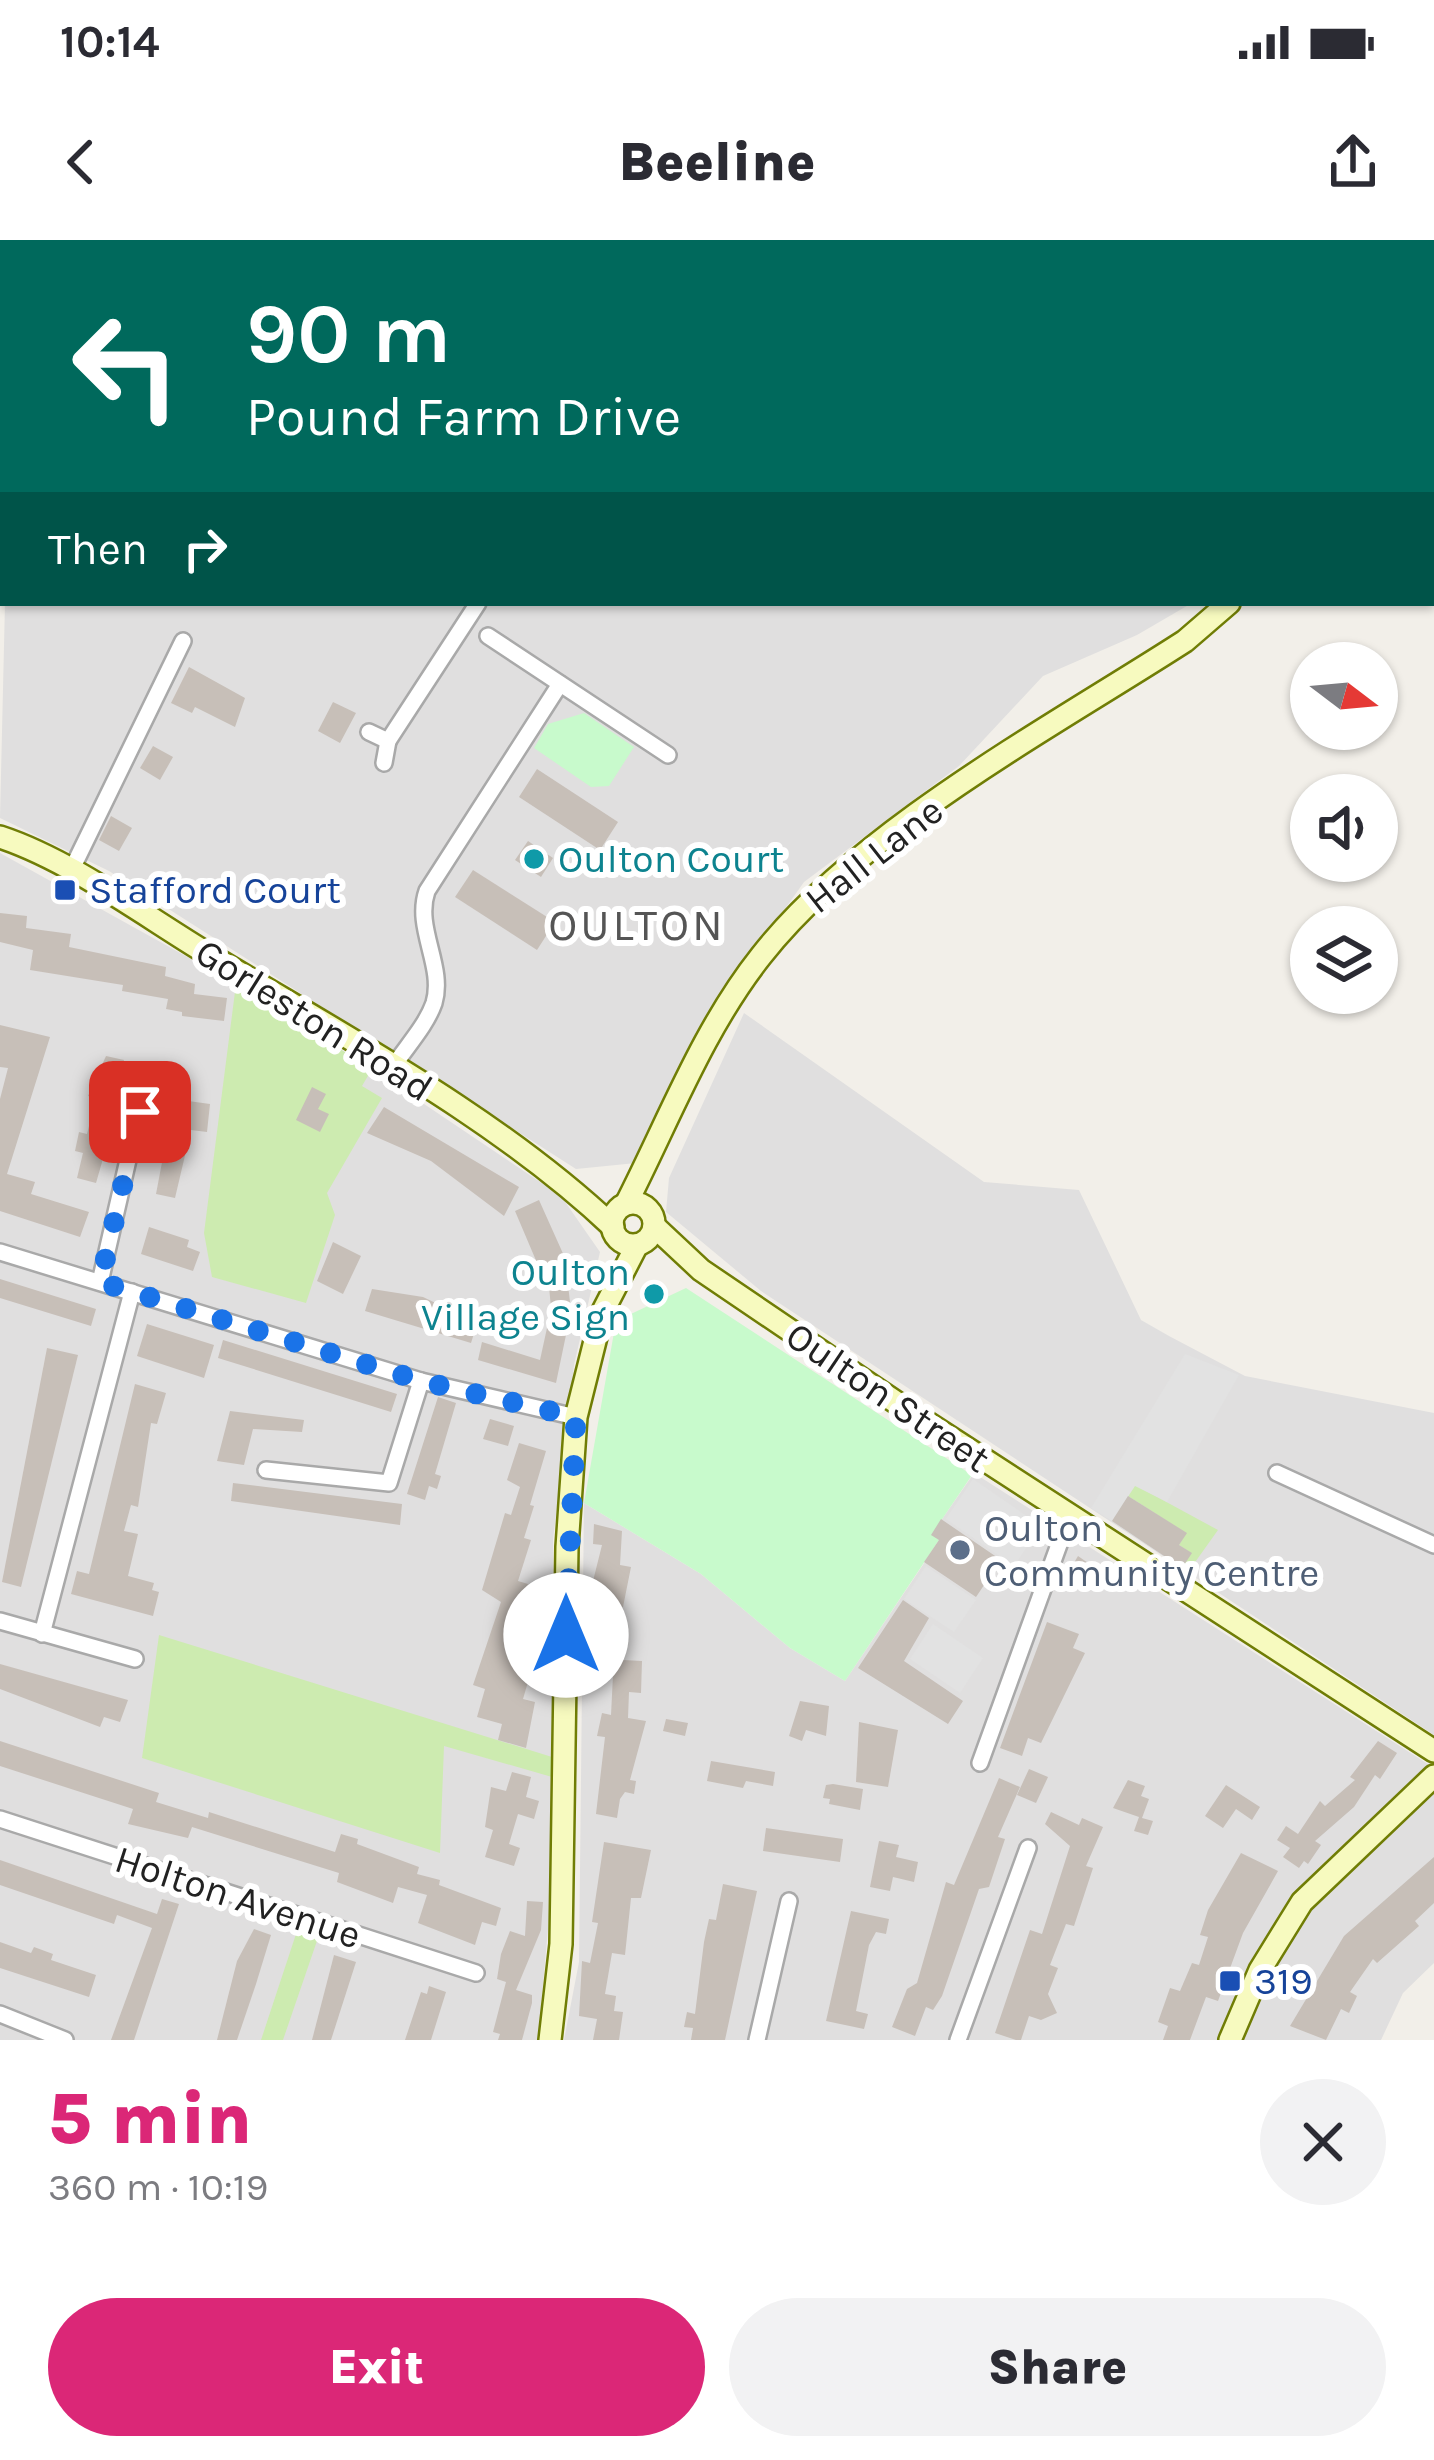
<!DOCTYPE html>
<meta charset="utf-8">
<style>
body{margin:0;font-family:Karla,sans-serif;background:#f2f2f3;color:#2b2b33;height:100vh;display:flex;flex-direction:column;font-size:45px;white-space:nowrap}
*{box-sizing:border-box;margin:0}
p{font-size:39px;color:#7c7c81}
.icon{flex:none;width:66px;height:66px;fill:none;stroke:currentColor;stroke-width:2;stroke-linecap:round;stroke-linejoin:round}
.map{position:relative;height:1800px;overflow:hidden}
.details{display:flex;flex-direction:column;background:#fff;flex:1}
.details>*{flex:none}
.banner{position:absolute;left:0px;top:0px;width:1434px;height:366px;box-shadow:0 3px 9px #0004;background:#00695c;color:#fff;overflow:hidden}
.needle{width:78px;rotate:106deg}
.controls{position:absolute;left:1290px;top:402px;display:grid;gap:24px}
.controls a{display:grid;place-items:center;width:108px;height:108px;border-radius:50%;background:#fff;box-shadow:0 3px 9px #0004;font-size:60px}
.pin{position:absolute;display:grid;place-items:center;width:102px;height:102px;color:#fff;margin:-51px;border-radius:24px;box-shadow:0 6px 18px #0006}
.me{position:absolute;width:132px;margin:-66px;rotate:0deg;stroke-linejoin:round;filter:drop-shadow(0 0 9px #0008)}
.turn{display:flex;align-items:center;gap:42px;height:252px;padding:0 48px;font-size:54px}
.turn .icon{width:156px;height:156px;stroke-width:2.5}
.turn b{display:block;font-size:84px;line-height:102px}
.then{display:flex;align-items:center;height:114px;padding:0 48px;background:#0003;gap:24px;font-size:45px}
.round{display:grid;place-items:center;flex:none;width:126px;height:126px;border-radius:63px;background:#f2f2f3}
.headline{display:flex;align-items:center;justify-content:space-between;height:204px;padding:0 48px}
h1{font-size:72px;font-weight:800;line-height:90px;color:#db2777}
.button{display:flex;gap:24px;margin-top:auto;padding:24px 48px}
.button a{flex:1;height:138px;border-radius:72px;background:#db2777;color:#fff;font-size:48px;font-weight:800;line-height:138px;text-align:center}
.button a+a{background:#f2f2f3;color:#2b2b33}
.status{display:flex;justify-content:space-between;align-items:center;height:84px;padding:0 60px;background:#fff;direction:ltr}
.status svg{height:33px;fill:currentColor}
header{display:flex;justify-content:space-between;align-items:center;height:156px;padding:0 48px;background:#fff;font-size:54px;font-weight:800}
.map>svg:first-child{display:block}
.residential{fill:#e0dfdf}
.grass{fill:#cdebb0}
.park{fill:#c8facc}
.parking{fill:#e2e2e2}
.building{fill:#c7bfb8}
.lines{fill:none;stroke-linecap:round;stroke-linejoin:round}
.street-casing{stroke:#a9a9a9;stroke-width:20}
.secondary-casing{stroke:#707d05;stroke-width:26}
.street{stroke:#fff;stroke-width:15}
.secondary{stroke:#f7fabf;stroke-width:21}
.route{stroke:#1a73e8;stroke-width:21;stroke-dasharray:0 37.8}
.culture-dot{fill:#0f9aa8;stroke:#fff;stroke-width:4.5}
.transit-dot{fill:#1a4fb4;stroke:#fff;stroke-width:4.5}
.service-dot{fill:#5c6f8a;stroke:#fff;stroke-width:4.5}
.labels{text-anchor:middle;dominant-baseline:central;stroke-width:12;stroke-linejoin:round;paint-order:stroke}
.street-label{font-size:39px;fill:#222;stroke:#fff}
.culture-label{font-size:39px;fill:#0d838f;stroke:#fff;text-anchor:start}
.transit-label{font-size:39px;fill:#164399;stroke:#fff;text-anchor:start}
.service-label{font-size:39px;fill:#4e5e75;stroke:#fff;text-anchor:start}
.quarter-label{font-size:45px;letter-spacing:3px;fill:#555;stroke:#fff}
</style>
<div class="status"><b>10:14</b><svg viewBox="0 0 49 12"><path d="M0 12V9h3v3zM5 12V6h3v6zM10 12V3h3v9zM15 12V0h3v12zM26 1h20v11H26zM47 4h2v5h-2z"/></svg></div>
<header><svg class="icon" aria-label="back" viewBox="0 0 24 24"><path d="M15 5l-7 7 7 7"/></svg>Beeline<svg class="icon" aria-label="share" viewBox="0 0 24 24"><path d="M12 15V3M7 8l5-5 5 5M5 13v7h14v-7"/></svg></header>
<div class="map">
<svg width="1434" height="1800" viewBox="0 0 1434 1800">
<rect width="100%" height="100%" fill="#f2efe9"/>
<g class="residential">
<polygon points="17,0 951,0 952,3 18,3"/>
<polygon points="5,363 1192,363 1137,395 1043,436 959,526 804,642 702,786 636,923 576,929 109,631 0,578"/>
<polygon points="0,613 236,744 372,829 561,956 600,1012 574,1125 553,1300 552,1645 538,1800 0,1800"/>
<polygon points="744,773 984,942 1079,950 1141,1080 1169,1096 1245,1136 1434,1173 1434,1495 761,1051 666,972 669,938"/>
<polygon points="974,1233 1434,1528 1434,1723 1403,1753 1381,1800 564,1800 579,1722 584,1263 701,1334 790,1408 845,1441 939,1301 931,1295"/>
</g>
<g class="grass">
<polygon points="236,744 372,829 362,846 382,858 327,953 335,975 306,1063 212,1037 204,993"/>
<polygon points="1135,1245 1218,1290 1188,1332 1181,1328 1191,1313 1179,1305 1186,1293 1128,1256"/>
<polygon points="159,1395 552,1517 552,1537 444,1506 440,1613 142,1518"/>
<polygon points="298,1688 319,1695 283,1800 261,1800"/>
</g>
<g class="park">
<polygon points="584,473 634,507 609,546 591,547 534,508 548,484"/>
<polygon points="686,1048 972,1235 932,1294 939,1300 845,1441 790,1408 701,1334 584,1263 616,1081"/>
</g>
<g class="parking">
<polygon points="1185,1114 1239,1135 1167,1262 1135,1246 1112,1281 1091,1268"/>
<polygon points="973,1239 1041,1286 1014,1326 946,1279"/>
<polygon points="926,1326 976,1360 954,1392 904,1359"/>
<polygon points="933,1384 983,1418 960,1453 910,1419"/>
</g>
<g class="building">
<polygon points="189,427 245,458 235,487 195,467 192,473 171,463"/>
<polygon points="333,462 356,473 340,503 318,491"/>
<polygon points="153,506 173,517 160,540 140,528"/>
<polygon points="537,529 618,582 600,610 519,557"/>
<polygon points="111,576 132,588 119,611 99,600"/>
<polygon points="528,601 553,618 541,637 515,620"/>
<polygon points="473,630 555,682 537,710 455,657"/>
<polygon points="0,673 27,676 26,688 71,694 69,707 166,727 165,736 195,744 194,754 227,758 224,781 182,776 182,772 166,769 168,759 122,751 123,745 30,730 33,710 0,702"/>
<polygon points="0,785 50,797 7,934 35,942 31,954 89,972 80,997 0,971 0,859 8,828 0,827"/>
<polygon points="106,816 124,820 114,861 119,863 96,943 77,938 83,913 75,911 79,892 87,894 96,858 88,856"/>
<polygon points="312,847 326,854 318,869 329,874 320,892 296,880"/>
<polygon points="174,859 210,864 207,892 191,890 175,958 156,954"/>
<polygon points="384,867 519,947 504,976 431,921 367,893"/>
<polygon points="539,960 565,1018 571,1071 556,1143 478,1120 482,1102 540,1120 547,1088 553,1089 548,1036 543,1037 515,971"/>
<polygon points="149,987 189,1000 187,1007 200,1012 193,1031 141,1014"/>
<polygon points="333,1002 361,1016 343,1054 317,1041"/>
<polygon points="0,1039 96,1069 91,1086 0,1058"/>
<polygon points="372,1049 423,1057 442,1066 441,1073 477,1084 471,1103 365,1071"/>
<polygon points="147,1084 214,1105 204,1138 137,1116"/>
<polygon points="223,1100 397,1154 391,1172 218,1118"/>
<polygon points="47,1108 78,1115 21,1347 2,1342"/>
<polygon points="135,1144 166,1153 157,1184 151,1183 138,1267 131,1265 124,1291 138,1294 128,1336 154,1343 152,1350 159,1352 153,1376 71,1354 77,1331 89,1334"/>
<polygon points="438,1157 456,1163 435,1234 441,1236 437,1249 429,1246 425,1260 407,1254"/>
<polygon points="230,1171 304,1180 302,1192 253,1189 244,1225 217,1221"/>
<polygon points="490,1179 514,1186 508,1206 483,1199"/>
<polygon points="519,1203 546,1211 530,1265 534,1266 524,1298 531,1300 518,1341 528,1344 517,1380 531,1384 518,1424 532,1428 523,1459 535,1462 526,1508 498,1500 502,1484 477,1477 485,1449 473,1445 501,1362 482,1350 505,1273 511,1275 520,1247 507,1240"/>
<polygon points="233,1243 402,1264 400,1285 231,1261"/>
<polygon points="1128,1256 1187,1293 1179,1305 1192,1313 1182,1328 1112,1281"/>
<polygon points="941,1279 1001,1320 976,1357 924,1322 939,1300 931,1295"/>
<polygon points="594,1284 622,1291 620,1325 631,1327 623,1367 615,1366 615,1398 586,1398 586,1369 602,1305 593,1304"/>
<polygon points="1078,1316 1091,1325 1081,1341 1068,1333"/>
<polygon points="903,1360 929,1378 904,1421 963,1461 948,1484 858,1428"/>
<polygon points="1047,1382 1079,1394 1073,1408 1085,1413 1041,1503 1028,1498 1022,1516 1000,1508"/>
<polygon points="603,1419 642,1421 641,1453 629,1452 628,1478 646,1481 630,1540 636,1541 634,1554 625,1552 620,1559 617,1578 596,1574 605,1497 597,1496 602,1473 611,1475 613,1435 602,1434"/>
<polygon points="0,1424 128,1460 120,1482 104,1477 100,1487 0,1449"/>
<polygon points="800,1461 829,1466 826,1496 806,1490 802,1501 789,1496"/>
<polygon points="666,1479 688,1483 685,1496 663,1491"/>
<polygon points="859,1482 898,1490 888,1547 856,1542"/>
<polygon points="0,1501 159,1553 156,1562 208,1578 209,1572 335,1612 341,1594 358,1599 357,1604 419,1627 417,1634 440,1640 439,1645 501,1668 496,1686 482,1682 475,1705 418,1683 427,1655 398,1647 393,1663 337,1642 339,1633 192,1587 188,1598 128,1584 133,1569 0,1526"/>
<polygon points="1378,1501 1397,1513 1380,1539 1375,1535 1354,1567 1315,1601 1321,1605 1308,1624 1304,1621 1299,1628 1283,1617 1290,1608 1277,1600 1286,1586 1298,1594 1320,1561 1325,1566 1355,1540 1350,1537"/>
<polygon points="711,1521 775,1532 773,1546 746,1541 743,1548 707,1541"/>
<polygon points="1029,1529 1048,1537 1036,1563 1017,1555"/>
<polygon points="512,1532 531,1537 526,1557 539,1561 534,1579 518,1574 509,1604 520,1608 514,1626 485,1617 493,1590 485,1587 491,1547 506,1551"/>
<polygon points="999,1538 1020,1547 998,1597 1005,1599 989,1647 979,1649 942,1756 933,1770 926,1767 915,1796 892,1787 907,1749 917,1743 946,1642 954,1645"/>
<polygon points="1128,1540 1145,1546 1141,1556 1149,1559 1142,1578 1153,1581 1148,1595 1134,1591 1139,1577 1113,1568"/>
<polygon points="833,1544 863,1549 860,1570 829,1564 830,1559 823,1558 826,1545"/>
<polygon points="1226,1545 1260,1567 1252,1580 1236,1569 1223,1588 1205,1576"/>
<polygon points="1051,1572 1079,1585 1082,1578 1103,1587 1086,1626 1093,1628 1074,1686 1066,1684 1050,1725 1058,1728 1048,1754 1057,1773 1041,1780 1029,1776 1021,1800 1016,1800 995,1793 1030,1690 1042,1694 1070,1606 1045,1584"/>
<polygon points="766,1588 843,1599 840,1622 763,1611"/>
<polygon points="879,1601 899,1605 896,1617 918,1622 914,1642 893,1637 890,1651 870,1647"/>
<polygon points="604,1602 651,1610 641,1658 631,1658 625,1715 612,1713 605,1754 616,1756 614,1771 623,1772 619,1800 593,1800 597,1779 579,1776 582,1721 590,1723 598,1683 592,1682"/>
<polygon points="1241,1613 1278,1631 1243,1693 1218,1761 1206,1757 1190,1800 1163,1800 1168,1786 1158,1782 1170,1748 1180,1751 1192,1723 1199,1725 1208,1697 1200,1695 1208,1670"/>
<polygon points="1434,1617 1434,1663 1415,1681 1419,1686 1377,1723 1373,1719 1350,1752 1357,1756 1349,1773 1341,1769 1326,1800 1290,1786 1344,1696"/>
<polygon points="0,1620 157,1674 162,1659 179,1664 134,1800 111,1800 152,1688 117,1675 114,1684 0,1645"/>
<polygon points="723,1644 757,1651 725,1800 691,1800 693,1788 684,1787 687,1772 695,1774 704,1702 709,1679 716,1680"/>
<polygon points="527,1661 543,1662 541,1690 516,1750 532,1755 532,1763 522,1800 498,1800 500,1794 493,1792 506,1742 497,1739 501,1714 510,1691 525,1696"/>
<polygon points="851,1671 889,1679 886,1694 876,1692 869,1705 856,1771 868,1774 864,1789 826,1781"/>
<polygon points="254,1689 271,1695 256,1744 237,1800 217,1800 237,1721"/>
<polygon points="0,1702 31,1713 34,1707 53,1714 51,1720 96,1735 89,1757 0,1728"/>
<polygon points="334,1715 356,1722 331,1800 312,1800"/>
<polygon points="429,1746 446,1752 431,1800 405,1800 421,1752 427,1754"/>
</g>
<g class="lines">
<g class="street-casing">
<g id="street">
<polyline points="80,0 81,3"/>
<polyline points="536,0 566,0"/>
<polyline points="864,0 865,3"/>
<polyline points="365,3 367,0"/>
<polyline points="0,318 3,309"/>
<polyline points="488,396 668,515"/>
<polyline points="369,492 388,501 478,363"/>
<polyline points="384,523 388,501"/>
<polyline points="70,633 183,401"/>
<path d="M393 827C406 807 426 786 434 763 445 726 414 688 427 651L560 444"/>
<polyline points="0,1012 421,1141 576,1177"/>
<polyline points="100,1042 139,872"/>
<polyline points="266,1230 389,1243 421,1141"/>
<polyline points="1277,1233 1434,1305"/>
<polyline points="0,1381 135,1419"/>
<polyline points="42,1394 132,1052"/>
<polyline points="980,1523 1069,1277"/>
<polyline points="0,1579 476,1733"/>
<polyline points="0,1774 65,1800"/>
<polyline points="757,1800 789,1661"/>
<polyline points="958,1800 1028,1608"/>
</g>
</g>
<g class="secondary-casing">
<g id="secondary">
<polyline points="1274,0 1274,3"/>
<path d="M0 597C70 620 145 676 208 714 343 796 498 878 613 987"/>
<circle cx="633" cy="984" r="21"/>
<path d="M626 964C668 882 703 789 761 716 860 590 1050 488 1185 401L1229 363"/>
<polyline points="654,986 701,1030 900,1165 1434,1511"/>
<polyline points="550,1800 561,1704 567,1307 576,1177 602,1073 637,1005"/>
<polyline points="1230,1800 1260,1730 1302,1662 1434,1536"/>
</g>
</g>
<use href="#street" class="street"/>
<use href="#secondary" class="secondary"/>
</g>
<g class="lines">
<polyline class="route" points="140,872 100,1042 421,1141 576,1177 566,1395"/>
</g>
<g class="culture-dot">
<circle cx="534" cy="619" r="12"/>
<circle cx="654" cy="1054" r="12"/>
</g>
<g class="transit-dot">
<rect x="53" y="638" width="24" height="24" rx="6"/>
<rect x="1218" y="1729" width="24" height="24" rx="6"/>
</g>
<circle class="service-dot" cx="960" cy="1310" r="12"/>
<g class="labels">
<g class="street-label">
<text transform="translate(874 615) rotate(-38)">Hall Lane</text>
<text transform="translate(314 780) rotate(32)">Gorleston Road</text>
<text transform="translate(888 1157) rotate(34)">Oulton Street</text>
<text transform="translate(238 1657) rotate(18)">Holton Avenue</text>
</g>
<g class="culture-label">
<text x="558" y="619">Oulton Court</text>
<text x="630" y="1032" text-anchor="end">Oulton<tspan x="630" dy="45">Village Sign</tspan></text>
</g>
<g class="transit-label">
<text x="89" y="650">Stafford Court</text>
<text x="1254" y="1741">319</text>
</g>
<g class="service-label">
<text x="984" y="1288">Oulton<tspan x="984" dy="45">Community Centre</tspan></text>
</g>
<g class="quarter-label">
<text x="637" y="685">OULTON</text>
</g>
</g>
</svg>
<div class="controls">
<a><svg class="needle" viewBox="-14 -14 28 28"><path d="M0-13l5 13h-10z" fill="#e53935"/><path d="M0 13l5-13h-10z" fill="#7c7c81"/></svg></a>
<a><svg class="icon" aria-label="sound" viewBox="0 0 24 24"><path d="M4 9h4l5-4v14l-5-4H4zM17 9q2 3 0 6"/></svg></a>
<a><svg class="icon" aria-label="layers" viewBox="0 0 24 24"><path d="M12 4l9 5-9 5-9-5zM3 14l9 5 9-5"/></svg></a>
</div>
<div class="pin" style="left:140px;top:872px;background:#d93025"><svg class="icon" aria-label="arrive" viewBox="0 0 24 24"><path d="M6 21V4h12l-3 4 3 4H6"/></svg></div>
<svg class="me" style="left:566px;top:1395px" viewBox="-20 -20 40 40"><circle r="19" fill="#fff"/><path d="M0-13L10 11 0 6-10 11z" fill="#1a73e8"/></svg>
<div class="banner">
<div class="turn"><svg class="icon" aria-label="left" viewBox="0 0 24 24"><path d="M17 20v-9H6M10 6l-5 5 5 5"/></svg><div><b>90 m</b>Pound Farm Drive</div></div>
<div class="then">Then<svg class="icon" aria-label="right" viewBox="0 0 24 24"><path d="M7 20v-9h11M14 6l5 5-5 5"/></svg></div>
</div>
</div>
<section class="details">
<div class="headline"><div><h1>5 min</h1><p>360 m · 10:19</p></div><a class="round"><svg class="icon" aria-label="close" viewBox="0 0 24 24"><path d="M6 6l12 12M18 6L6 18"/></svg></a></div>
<div class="button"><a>Exit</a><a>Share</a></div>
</section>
